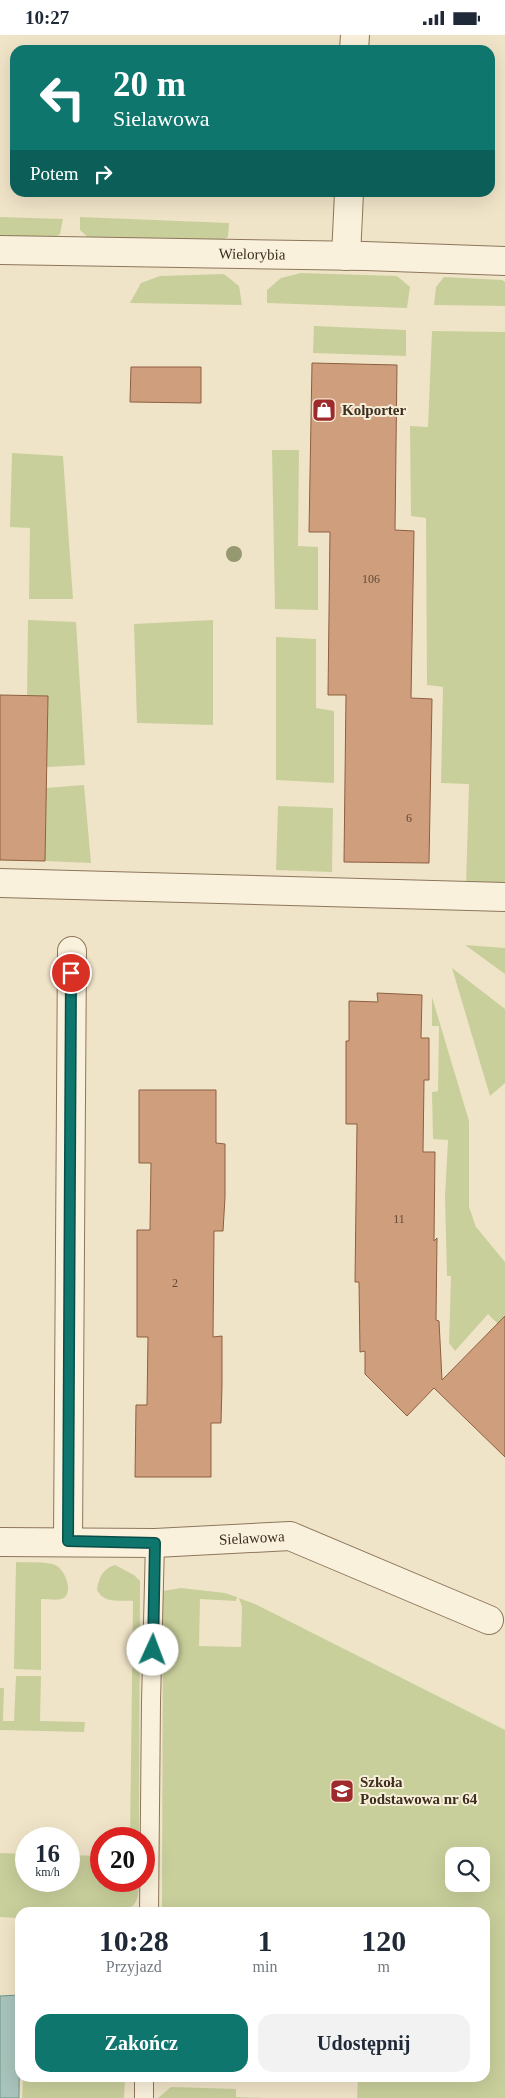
<!DOCTYPE html>
<html lang="pl">
<meta charset="utf-8">
<style>
body{margin:0;font-family:"Times New Roman",serif;background:#f2f2f3;color:#1f2937;height:100vh;display:flex;flex-direction:column;font-size:19px;white-space:nowrap}
*{box-sizing:border-box;margin:0}
p{font-size:16px;color:#747a83}
.icon{flex:none;width:28px;height:28px;fill:none;stroke:currentColor;stroke-width:2;stroke-linecap:round;stroke-linejoin:round}
.map{position:relative;flex:1;overflow:hidden}
.sheet{position:absolute;left:15px;top:1872px;width:475px;height:175px;display:flex;flex-direction:column;background:#fff;border-radius:15px;box-shadow:0 5px 20px #0002}
.sheet>*{flex:none}
.top-card{position:absolute;left:10px;top:10px;width:485px;height:152px;border-radius:15px;box-shadow:0 5px 20px #0002;background:#0f766e;color:#fff;overflow:hidden}
.buttons{position:absolute;left:445px;top:1812px;display:grid;gap:10px}
.buttons a{display:grid;place-items:center;width:45px;height:45px;border-radius:10px;background:#fff;box-shadow:0 5px 20px #0002;font-size:25px}
.speed{position:absolute;left:15px;top:1792px;display:flex;gap:10px;font-size:25px;font-weight:700;text-align:center}
.speed>*{display:grid;place-content:center;width:65px;height:65px;border-radius:50%;background:#fff;box-shadow:0 5px 20px #0002;line-height:1}
.speed small{font-size:12px;font-weight:400}
.speed .limit{border:8px solid #d22;background:#fff;color:#111}
.pin{position:absolute;display:grid;place-items:center;width:42px;height:42px;color:#fff;margin:-21px;border:2px solid #fff;border-radius:50%;box-shadow:0 1px 5px #0007}
.me{position:absolute;width:55px;margin:-28px;rotate:2deg;stroke-linejoin:round;filter:drop-shadow(0 0 4px #0008)}
.turn{display:flex;align-items:center;gap:18px;height:105px;padding:0 20px;font-size:22px}
.turn .icon{width:65px;height:65px;stroke-width:2.5}
.turn b{display:block;font-size:35px;line-height:42px}
.then{display:flex;align-items:center;height:48px;padding:0 20px;background:#0003;gap:10px;font-size:19px}
.eta{display:flex;justify-content:space-evenly;align-items:center;height:85px;text-align:center}
.eta b{font-size:30px;font-weight:700;line-height:35px}
.primary-button{display:flex;gap:10px;margin-top:auto;padding:10px 20px}
.primary-button a{flex:1;height:58px;border-radius:15px;background:#0f766e;color:#fff;font-size:20px;font-weight:700;line-height:58px;text-align:center}
.primary-button a+a{background:#f2f2f3;color:#1f2937}
.status{display:flex;justify-content:space-between;align-items:center;height:35px;padding:0 25px;background:#fff;direction:ltr}
.status svg{height:14px;fill:currentColor}
.map>svg:first-child{display:block}
.green{fill:#c9cf9b;fill-rule:evenodd}
.water{fill:#a9c4bc;stroke:#6f938a}
.building{fill:#cf9f7d;stroke:#8d5f41}
.lines{fill:none;stroke-linecap:round;stroke-linejoin:round}
.service-casing{stroke:#8d765c;stroke-width:20}
.minor-casing{stroke:#8d765c;stroke-width:30}
.service{stroke:#faf1dc;stroke-width:18}
.minor{stroke:#faf1dc;stroke-width:28}
.tree{fill:#96986f}
.route-casing{stroke:#0a4d48;stroke-width:12}
.route{stroke:#0f766e;stroke-width:9}
.labels{text-anchor:middle;dominant-baseline:central;stroke-width:4;stroke-linejoin:round;paint-order:stroke}
.number-label{font-size:12px;fill:#624a37}
.street-label{font-size:15px;fill:#3d2e20;stroke:#f7eed8}
.poi-label{font-size:15px;font-weight:bold;fill:#3d2e20;stroke:#f7eed8;text-anchor:start}
</style>
<div class="status"><b>10:27</b><svg viewBox="0 0 49 12"><path d="M0 12V9h3v3zM5 12V6h3v6zM10 12V3h3v9zM15 12V0h3v12zM26 1h20v11H26zM47 4h2v5h-2z"/></svg></div>
<div class="map">
<svg width="505" height="2063" viewBox="0 0 505 2063">
<rect width="100%" height="100%" fill="#f0e4c8"/>
<g class="green">
<polygon points="0,182 63,184 60,199 47,207 0,206"/>
<polygon points="80,182 229,188 228,202 214,209 93,207 80,195"/>
<polygon points="301,238 397,241 410,252 407,273 267,268 267,255 281,243"/>
<polygon points="224,239 239,251 242,270 130,268 141,248 160,241"/>
<polygon points="444,242 502,245 505,247 505,271 434,270 436,252"/>
<polygon points="314,291 406,295 406,321 313,318"/>
<polygon points="432,296 505,297 505,851 466,852 469,749 441,748 443,652 427,650 426,483 411,481 410,391 428,392"/>
<polygon points="272,415 299,415 298,511 318,512 318,575 275,574"/>
<polygon points="12,418 63,421 73,564 29,564 30,493 10,492"/>
<polygon points="28,585 76,587 85,730 47,732 48,661 27,660"/>
<polygon points="213,585 213,690 137,688 134,589"/>
<polygon points="276,602 316,604 316,673 334,676 334,748 276,745"/>
<polygon points="84,750 91,828 45,826 46,753"/>
<polygon points="278,771 333,773 332,837 276,835"/>
<polygon points="465,910 505,913 505,939"/>
<polygon points="452,933 505,974 505,1048 490,1061"/>
<polygon points="432,962 469,1086 469,1172 476,1192 505,1227 505,1296 488,1279 455,1316 449,1308 451,1241 447,1241 445,1161 448,1105 433,1104 432,1057 438,1056 439,991 432,991"/>
<path d="M16 1527C28 1528 44 1526 55 1530 64 1533 74 1556 64 1563 59 1566 47 1564 41 1564V1635L14 1634Z"/>
<path d="M115 1530 134 1540 140 1546 139 1804H130L133 1566C119 1565 104 1569 97 1555 98 1544 103 1533 115 1530Z"/>
<path d="M181 1553 225 1558 237 1562 236 1566 200 1564 199 1611 241 1612 242 1572 239 1563 257 1570 505 1695V2063H357L358 2043 485 2042V1878L162 1877 163 1556ZM454 1821H481V1849H454Z"/>
<polygon points="16,1641 41,1641 40,1686 85,1687 84,1697 0,1695 0,1653 4,1653 3,1686 14,1686"/>
<path d="M0 1818 26 1819V1846H69V1820L101 1821V1846H139C138 1863 139 1869 123 1877L20 1878V1883L0 1882Z"/>
<polygon points="23,2043 125,2043 124,2063 22,2063"/>
<polygon points="171,2052 236,2054 236,2062 265,2063 158,2063"/>
</g>
<polygon class="water" points="20,1960 19,2063 0,2063 0,1961"/>
<g class="building">
<polygon points="312,328 397,330 395,495 414,496 411,663 432,664 429,828 344,827 346,660 328,660 330,497 309,497"/>
<polygon points="131,332 201,332 201,368 130,367"/>
<polygon points="0,660 48,661 45,826 0,825"/>
<polygon points="377,958 422,960 421,1003 429,1003 429,1045 424,1045 423,1117 435,1117 434,1206 437,1203 436,1285 439,1286 442,1345 505,1281 505,1422 434,1353 407,1381 365,1339 365,1316 360,1317 359,1247 355,1247 357,1089 346,1089 346,1006 349,1006 349,966 378,967"/>
<polygon points="139,1055 216,1055 216,1108 225,1109 225,1162 223,1196 214,1196 213,1302 222,1301 222,1349 221,1388 211,1388 211,1442 135,1442 136,1370 147,1370 148,1302 137,1302 137,1195 150,1195 151,1128 139,1128"/>
</g>
<g class="lines">
<g class="service-casing">
<g id="service">
<polyline points="149,1878 151,1667 155,1508"/>
<polyline points="144,2063 144,2042"/>
</g>
</g>
<g class="minor-casing">
<g id="minor">
<polyline points="354,15 355,0"/>
<path id="s1" d="M0 215 365 221 505 226"/>
<polyline points="346,221 349,158"/>
<polyline points="0,848 505,862"/>
<polyline points="68,1506 72,916"/>
<path id="s2" d="M0 1507 155 1508 290 1501 489 1585"/>
</g>
</g>
<use href="#service" class="service"/>
<use href="#minor" class="minor"/>
</g>
<circle class="tree" cx="234" cy="519" r="8"/>
<g class="lines">
<g class="route-casing">
<polyline id="route" points="71,938 68,1506 155,1508 153,1615"/>
</g>
<use href="#route" class="route"/>
</g>
<defs>
<g id="shop-square" transform="scale(1.25)"><rect x="-9" y="-9" width="18" height="18" rx="4" fill="#9e2a2b" stroke="#f7eed8"/><path d="M-5-2.5h2.3a2.7 3.5 0 0 1 5.4 0H5L5.5 6h-11ZM-1.5-2.5h3a1.5 2.3 0 0 0-3 0Z" fill="#fff"/></g>
<g id="school-square" transform="scale(1.25)"><rect x="-9" y="-9" width="18" height="18" rx="4" fill="#9e2a2b" stroke="#f7eed8"/><path d="M0-5L7-2L0 1L-7-2ZM-4 1L0 2.5L4 1V4Q0 6-4 4Z" fill="#fff"/></g>
</defs>
<g fill-rule="evenodd">
<use href="#shop-square" x="324" y="375"/>
<use href="#school-square" x="342" y="1756"/>
</g>
<g class="labels">
<g class="number-label">
<text x="371" y="544">106</text>
<text x="409" y="783">6</text>
<text x="399" y="1184">11</text>
<text x="175" y="1248">2</text>
</g>
<g class="street-label">
<text stroke="none"><textPath href="#s1" startOffset="252">Wielorybia</textPath></text>
<text stroke="none"><textPath href="#s2" startOffset="252">Sielawowa</textPath></text>
</g>
<g class="poi-label">
<text x="342" y="375">Kolporter</text>
<text x="360" y="1747">Szkoła<tspan x="360" dy="17">Podstawowa nr 64</tspan></text>
</g>
</g>
</svg>
<div class="buttons">
<a><svg class="icon" aria-label="search" viewBox="0 0 24 24"><circle cx="10" cy="10" r="6"/><path d="M15 15l6 6"/></svg></a>
</div>
<div class="speed"><div>16<small>km/h</small></div><div class="limit">20</div></div>
<div class="pin" style="left:71px;top:938px;background:#d93025"><svg class="icon" aria-label="arrive" viewBox="0 0 24 24"><path d="M6 21V4h12l-3 4 3 4H6"/></svg></div>
<svg class="me" style="left:153px;top:1615px" viewBox="-20 -20 40 40"><circle r="19" fill="#fff"/><path d="M0-13L10 11 0 6-10 11z" fill="#0f766e"/></svg>
<div class="top-card">
<div class="turn"><svg class="icon" aria-label="left" viewBox="0 0 24 24"><path d="M17 20v-9H6M10 6l-5 5 5 5"/></svg><div><b>20 m</b>Sielawowa</div></div>
<div class="then">Potem<svg class="icon" aria-label="right" viewBox="0 0 24 24"><path d="M7 20v-9h11M14 6l5 5-5 5"/></svg></div>
</div>
<section class="sheet">
<div class="eta">
<div><b>10:28</b><p>Przyjazd</p></div>
<div><b>1</b><p>min</p></div>
<div><b>120</b><p>m</p></div>
</div>
<div class="primary-button"><a>Zakończ</a><a>Udostępnij</a></div>
</section>
</div>
